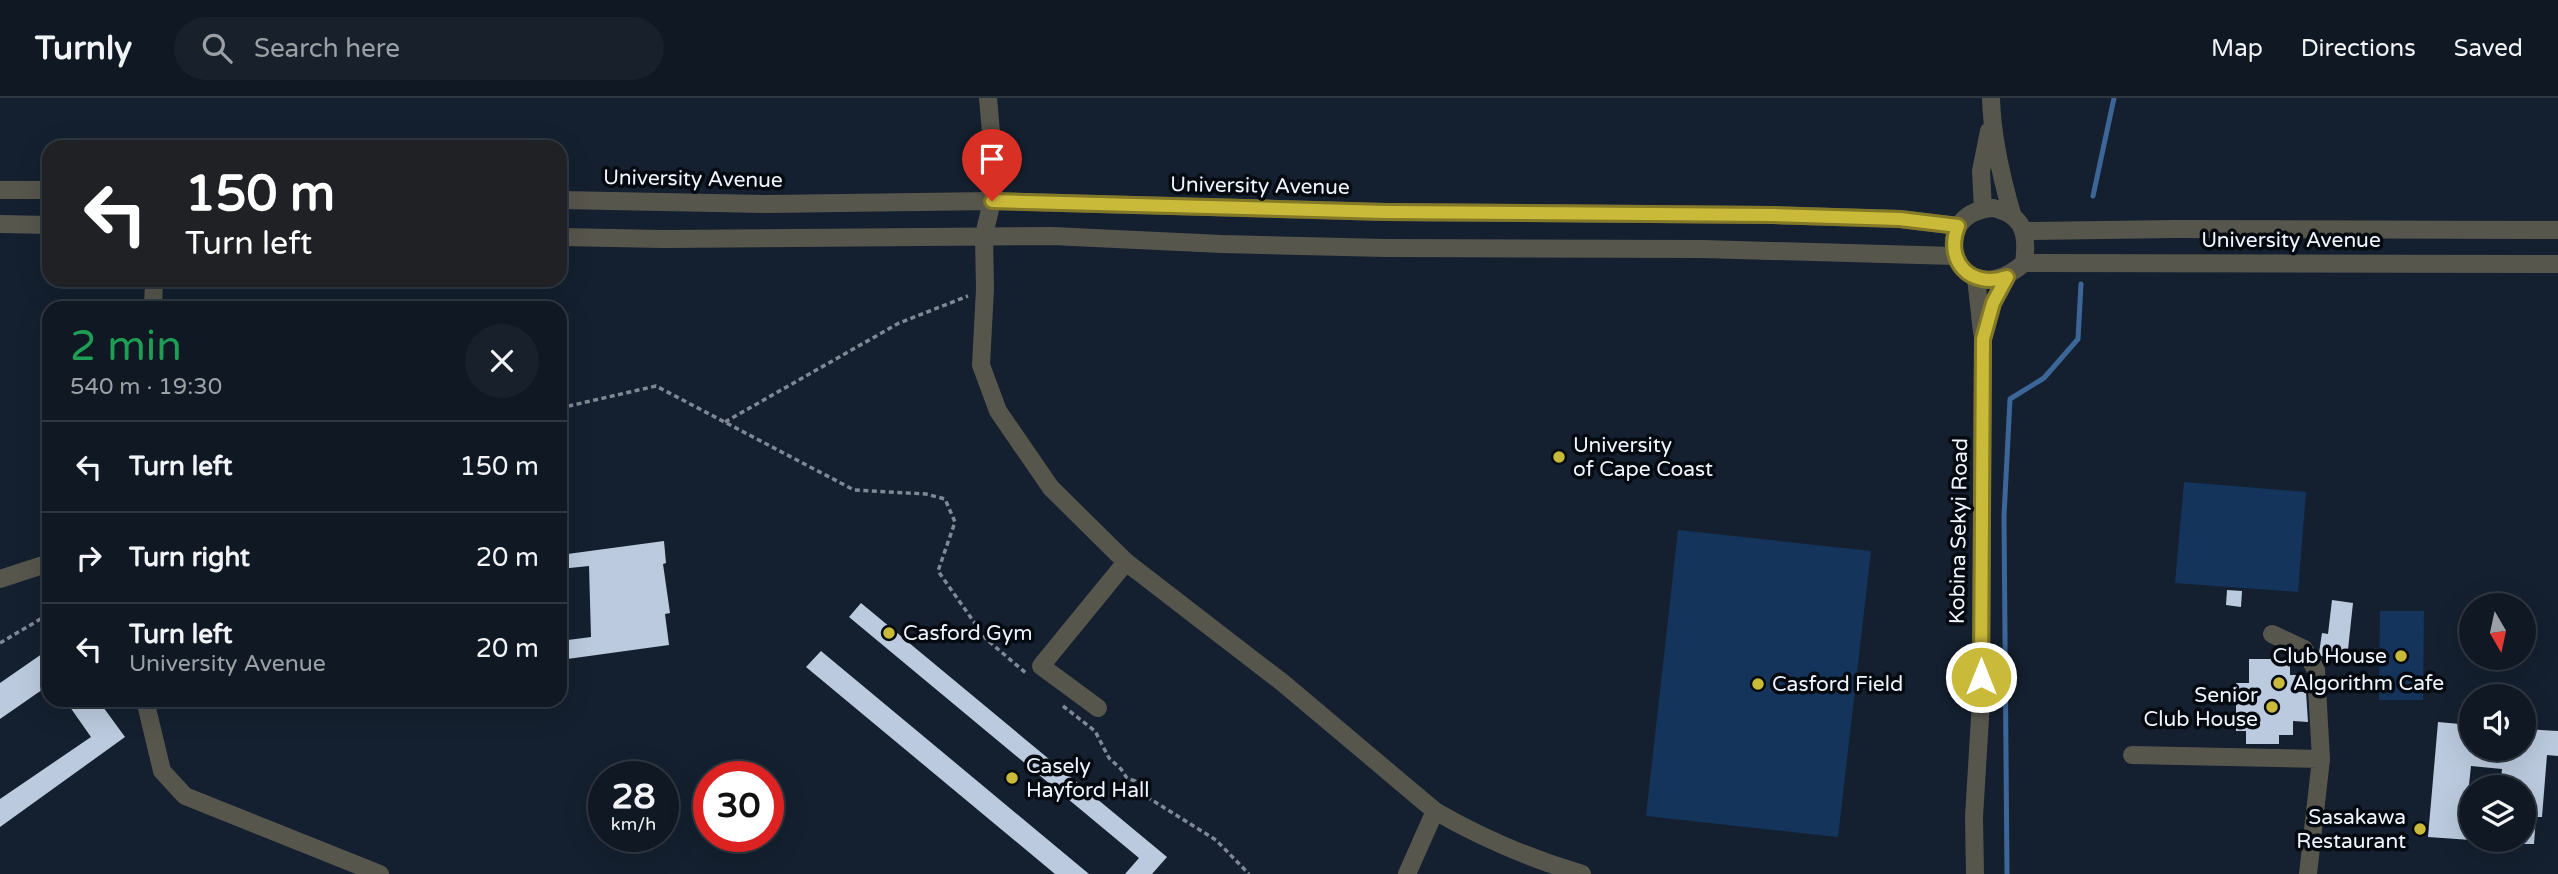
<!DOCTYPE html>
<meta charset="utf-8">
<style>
body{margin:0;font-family:"Varela Round",sans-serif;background:#18212b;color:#f1f3f6;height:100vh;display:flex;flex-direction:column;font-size:26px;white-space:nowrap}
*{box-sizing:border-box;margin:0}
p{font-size:23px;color:#9ba0a6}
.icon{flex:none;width:38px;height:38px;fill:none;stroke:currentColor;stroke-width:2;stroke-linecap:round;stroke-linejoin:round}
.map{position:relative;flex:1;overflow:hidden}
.side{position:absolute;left:42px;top:203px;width:525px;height:406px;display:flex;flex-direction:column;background:#0f1823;border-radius:21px;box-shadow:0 7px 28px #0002,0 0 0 2px #2f3741}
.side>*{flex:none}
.top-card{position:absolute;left:42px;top:42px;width:525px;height:147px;border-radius:21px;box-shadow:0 7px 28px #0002,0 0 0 2px #2f3741;background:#202124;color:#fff;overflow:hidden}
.needle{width:46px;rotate:171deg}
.tools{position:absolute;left:2459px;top:495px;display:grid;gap:14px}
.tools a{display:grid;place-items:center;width:77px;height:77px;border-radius:50%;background:#0f1823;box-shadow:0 7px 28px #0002,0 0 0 2px #2f3741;font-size:35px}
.speed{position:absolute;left:588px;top:663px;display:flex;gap:14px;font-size:35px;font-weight:700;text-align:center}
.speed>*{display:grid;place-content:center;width:91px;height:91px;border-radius:50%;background:#0f1823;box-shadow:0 7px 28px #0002,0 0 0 2px #2f3741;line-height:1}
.speed small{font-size:18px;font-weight:400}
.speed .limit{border:10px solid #d22;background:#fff;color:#111}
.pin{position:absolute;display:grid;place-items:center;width:60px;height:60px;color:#fff;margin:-72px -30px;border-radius:50% 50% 50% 0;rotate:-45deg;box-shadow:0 0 7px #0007}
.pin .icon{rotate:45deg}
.me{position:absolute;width:77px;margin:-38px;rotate:0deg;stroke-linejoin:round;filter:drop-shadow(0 0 5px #0008)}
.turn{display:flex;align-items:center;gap:24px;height:147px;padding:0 28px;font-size:32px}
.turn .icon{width:91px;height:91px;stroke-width:2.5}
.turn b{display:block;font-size:49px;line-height:60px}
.round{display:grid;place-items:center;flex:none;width:74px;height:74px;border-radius:37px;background:#18212b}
.summary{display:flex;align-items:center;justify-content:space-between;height:119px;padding:0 28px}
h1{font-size:42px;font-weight:600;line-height:52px;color:#1e9e55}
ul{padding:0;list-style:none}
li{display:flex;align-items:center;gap:21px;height:91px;padding:0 28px;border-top:2px solid #2f3741}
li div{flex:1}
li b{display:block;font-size:26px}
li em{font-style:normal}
header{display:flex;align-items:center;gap:42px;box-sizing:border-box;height:98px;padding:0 35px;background:#0f1823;border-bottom:2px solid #2f3741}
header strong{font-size:33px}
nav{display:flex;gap:38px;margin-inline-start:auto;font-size:24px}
.search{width:490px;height:63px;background:#18212b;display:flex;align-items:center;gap:18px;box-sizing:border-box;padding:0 24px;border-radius:38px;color:#9ba0a6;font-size:26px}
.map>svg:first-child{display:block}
.green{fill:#14345b}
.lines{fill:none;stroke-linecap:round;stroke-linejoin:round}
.stream{stroke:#3d6698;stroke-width:5}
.building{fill:#bbcade}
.path{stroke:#7f8894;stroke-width:3.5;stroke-dasharray:5 3.5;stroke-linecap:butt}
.minor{stroke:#57564d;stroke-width:18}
.route-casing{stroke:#837926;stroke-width:18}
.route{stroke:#caba3a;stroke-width:12}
.poi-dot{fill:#caba3a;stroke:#050910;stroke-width:2.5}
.labels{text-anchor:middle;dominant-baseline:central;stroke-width:7;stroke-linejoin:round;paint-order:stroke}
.street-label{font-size:21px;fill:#eff5fe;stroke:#050910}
.poi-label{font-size:21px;fill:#eff5fe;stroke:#050910;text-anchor:start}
</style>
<header>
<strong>Turnly</strong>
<div class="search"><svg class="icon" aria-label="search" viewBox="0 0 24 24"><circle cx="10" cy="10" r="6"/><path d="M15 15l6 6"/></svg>Search here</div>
<nav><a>Map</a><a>Directions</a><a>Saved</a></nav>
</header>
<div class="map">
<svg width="2558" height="776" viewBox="0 0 2558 776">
<rect width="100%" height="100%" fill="#14202f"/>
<g class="green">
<polygon points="2184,384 2306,394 2298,494 2175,485"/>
<polygon points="1678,432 1871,453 1838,739 1646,718"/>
<polygon points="2380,513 2424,513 2423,602 2379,602"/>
</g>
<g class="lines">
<g class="stream">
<polyline points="2093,98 2114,0"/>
<polyline points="2007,776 2004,418 2010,301 2044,280 2078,241 2081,186"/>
</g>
</g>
<g class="building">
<polygon points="664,443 666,465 663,466 670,515 665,516 669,547 560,562 560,543 591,539 589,468 560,471 560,457"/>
<polygon points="2227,492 2242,493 2241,509 2226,507"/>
<polygon points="2332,502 2353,505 2347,561 2321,558 2319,555 2322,535 2328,536"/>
<polygon points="861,505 1167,759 1152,776 1125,776 1139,760 849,519"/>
<polygon points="49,551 49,587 0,621 0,585"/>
<polygon points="821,553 1089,776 1055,776 806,569"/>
<polygon points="2249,561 2290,561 2290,577 2297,577 2297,594 2306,594 2308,624 2293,623 2293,637 2279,637 2279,646 2246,646 2246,633 2236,633 2236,585 2249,585"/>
<polygon points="65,602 98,602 125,639 0,729 0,701 91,639"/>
<polygon points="2438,624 2471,627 2471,651 2524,651 2524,631 2558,633 2558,658 2547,657 2542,719 2536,719 2534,746 2524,746 2524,690 2500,690 2502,671 2471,668 2468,696 2471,696 2471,742 2428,739"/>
</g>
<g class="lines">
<g class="path">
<polyline points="560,310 656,288 854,392 926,396 945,401 955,424 938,473 986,541 1026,575"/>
<polyline points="725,324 899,225 968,198"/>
<polyline points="0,545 49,516"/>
<polyline points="1063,608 1095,633 1109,660 1121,671 1127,680 1135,683 1139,694 1216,742 1249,776"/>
</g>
<g class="minor">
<path d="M988 0 993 57 992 103 984 137 985 191 981 267 998 313 1051 390 1126 464 1283 585 1435 713C1480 739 1531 761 1582 776"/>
<path d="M1991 0C1992 40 2001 78 2012 116"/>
<polyline points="0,92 49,92"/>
<polyline points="560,102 767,106 992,103 1386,114 1773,117 1900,121 1958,128"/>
<path d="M1993 110C2024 117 2028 136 2024 165 1958 222 1921 115 1993 110Z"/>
<polyline points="1983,111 1981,73 1989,33"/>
<polyline points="0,126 49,127"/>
<polyline points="2024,133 2175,131 2558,132"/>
<polyline points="560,139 664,141 1052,138 1222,146 1386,150 1702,151 1955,158"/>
<polyline points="2024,165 2558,166"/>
<polyline points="1976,180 1982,234"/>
<polyline points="153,210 154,182"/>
<polyline points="0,481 49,465"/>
<polyline points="2272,536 2304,551 2316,572 2321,661"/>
<polyline points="145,602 162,673 185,698 380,776"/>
<polyline points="1098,610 1041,568 1126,464"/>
<polyline points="2132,657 2321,661 2308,776"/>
<polyline points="1407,776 1435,713"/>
<polyline points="1975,776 1974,719 1981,603 1983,241 1993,205 2007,179"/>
</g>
</g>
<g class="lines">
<g class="route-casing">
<path id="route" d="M992 103 1386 114 1773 117 1900 121 1958 128C1944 164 1971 191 2007 179L1993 205 1983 241 1981 579"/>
</g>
<use href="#route" class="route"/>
</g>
<g class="poi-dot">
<circle cx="1559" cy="359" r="7"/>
<circle cx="889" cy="535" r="7"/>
<circle cx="2401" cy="558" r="7"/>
<circle cx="2279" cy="585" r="7"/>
<circle cx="1758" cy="586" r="7"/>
<circle cx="2272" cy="609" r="7"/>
<circle cx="1012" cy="680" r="7"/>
<circle cx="2420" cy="731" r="7"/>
</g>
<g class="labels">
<g class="street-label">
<text transform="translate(693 81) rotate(1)">University Avenue</text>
<text transform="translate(1260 88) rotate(1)">University Avenue</text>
<text x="2291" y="142">University Avenue</text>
<text transform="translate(1959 433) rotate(-89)">Kobina Sekyi Road</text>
</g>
<g class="poi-label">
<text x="1573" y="347">University<tspan x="1573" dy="24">of Cape Coast</tspan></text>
<text x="903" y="535">Casford Gym</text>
<text x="2387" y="558" text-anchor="end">Club House</text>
<text x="2293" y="585">Algorithm Cafe</text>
<text x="1772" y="586">Casford Field</text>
<text x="2258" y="597" text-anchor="end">Senior<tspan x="2258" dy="24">Club House</tspan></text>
<text x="1026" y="668">Casely<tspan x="1026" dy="24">Hayford Hall</tspan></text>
<text x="2406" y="719" text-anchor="end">Sasakawa<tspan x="2406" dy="24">Restaurant</tspan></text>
</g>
</g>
</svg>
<div class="tools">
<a><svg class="needle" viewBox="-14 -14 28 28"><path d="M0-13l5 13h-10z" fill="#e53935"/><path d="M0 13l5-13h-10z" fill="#9ba0a6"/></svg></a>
<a><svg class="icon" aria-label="sound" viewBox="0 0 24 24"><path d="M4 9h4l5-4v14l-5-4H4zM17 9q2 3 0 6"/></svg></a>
<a><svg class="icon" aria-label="layers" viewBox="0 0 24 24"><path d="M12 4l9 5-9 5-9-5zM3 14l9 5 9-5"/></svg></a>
</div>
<div class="speed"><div>28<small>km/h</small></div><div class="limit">30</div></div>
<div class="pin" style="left:992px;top:103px;background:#d93025"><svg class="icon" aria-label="arrive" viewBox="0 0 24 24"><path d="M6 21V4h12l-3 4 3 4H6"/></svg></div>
<svg class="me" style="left:1981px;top:579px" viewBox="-20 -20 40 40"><circle r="17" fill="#caba3a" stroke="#fff" stroke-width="3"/><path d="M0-11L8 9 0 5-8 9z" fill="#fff"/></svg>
<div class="top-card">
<div class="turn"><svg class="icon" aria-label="left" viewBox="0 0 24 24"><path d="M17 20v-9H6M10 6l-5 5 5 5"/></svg><div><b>150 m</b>Turn left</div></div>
</div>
<section class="side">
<div class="summary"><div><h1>2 min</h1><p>540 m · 19:30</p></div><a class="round"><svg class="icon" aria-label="close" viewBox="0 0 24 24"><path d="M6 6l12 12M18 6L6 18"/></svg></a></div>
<ul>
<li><svg class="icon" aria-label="left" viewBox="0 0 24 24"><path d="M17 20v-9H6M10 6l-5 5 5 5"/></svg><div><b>Turn left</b></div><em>150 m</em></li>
<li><svg class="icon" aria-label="right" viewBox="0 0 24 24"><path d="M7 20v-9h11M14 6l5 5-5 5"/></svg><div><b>Turn right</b></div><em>20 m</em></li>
<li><svg class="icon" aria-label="left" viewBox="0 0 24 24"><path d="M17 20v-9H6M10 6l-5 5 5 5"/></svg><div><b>Turn left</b><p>University Avenue</p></div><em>20 m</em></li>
</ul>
</section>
</div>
